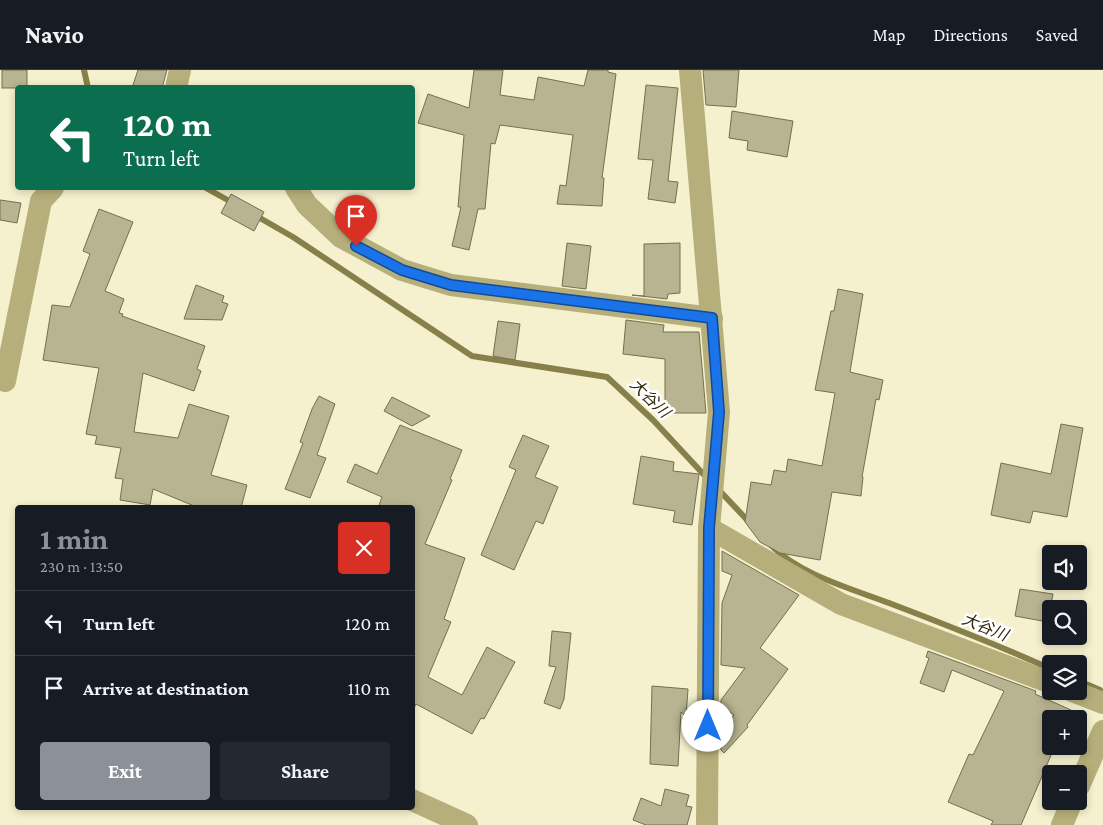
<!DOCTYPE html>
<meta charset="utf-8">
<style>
body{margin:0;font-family:"Crimson Pro","Noto Sans JP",serif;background:#242831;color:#f1f3f6;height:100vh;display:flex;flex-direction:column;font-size:19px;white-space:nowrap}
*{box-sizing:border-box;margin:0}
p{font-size:16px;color:#9ea1a6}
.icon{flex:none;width:28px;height:28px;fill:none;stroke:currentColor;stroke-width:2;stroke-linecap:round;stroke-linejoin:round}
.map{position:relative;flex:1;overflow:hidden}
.panel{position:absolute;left:15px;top:435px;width:400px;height:305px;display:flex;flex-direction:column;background:#171b24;border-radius:5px;box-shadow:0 2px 8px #0003}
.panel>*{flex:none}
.banner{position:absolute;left:15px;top:15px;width:400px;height:105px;border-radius:5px;box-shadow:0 2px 8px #0003;background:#0b6e4f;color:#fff;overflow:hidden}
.fabs{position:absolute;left:1042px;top:475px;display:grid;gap:10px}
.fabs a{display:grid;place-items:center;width:45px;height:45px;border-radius:5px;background:#171b24;box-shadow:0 2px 8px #0003;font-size:25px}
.pin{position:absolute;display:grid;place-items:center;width:42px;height:42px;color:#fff;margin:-51px -21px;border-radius:50% 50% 50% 0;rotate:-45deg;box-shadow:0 0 5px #0007}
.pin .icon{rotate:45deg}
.me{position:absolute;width:55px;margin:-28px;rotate:0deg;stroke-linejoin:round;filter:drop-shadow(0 0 4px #0008)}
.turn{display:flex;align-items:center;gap:18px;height:105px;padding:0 25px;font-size:22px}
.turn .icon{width:65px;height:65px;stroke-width:2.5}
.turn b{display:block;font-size:35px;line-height:42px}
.round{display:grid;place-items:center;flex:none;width:52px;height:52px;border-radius:5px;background:#242831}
.head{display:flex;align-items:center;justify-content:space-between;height:85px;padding:0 25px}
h1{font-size:30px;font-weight:700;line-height:38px;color:#8c9099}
.primary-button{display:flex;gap:10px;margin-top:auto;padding:10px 25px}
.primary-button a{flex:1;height:58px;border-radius:5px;background:#8c9099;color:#fff;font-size:20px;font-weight:700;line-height:58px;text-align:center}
.primary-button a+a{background:#242831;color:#f1f3f6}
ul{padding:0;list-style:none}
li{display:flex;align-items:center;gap:15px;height:65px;padding:0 25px;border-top:1px solid #363941}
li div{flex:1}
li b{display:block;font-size:19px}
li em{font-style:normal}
header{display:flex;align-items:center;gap:30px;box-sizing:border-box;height:70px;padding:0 25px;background:#171b24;border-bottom:1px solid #363941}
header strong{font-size:24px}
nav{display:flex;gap:28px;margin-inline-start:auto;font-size:18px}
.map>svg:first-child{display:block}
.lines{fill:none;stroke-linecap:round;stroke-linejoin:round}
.stream{stroke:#88804a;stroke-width:6}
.building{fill:#b8b492;stroke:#736f50}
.minor{stroke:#b6af7b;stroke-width:22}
.route-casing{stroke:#114b97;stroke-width:12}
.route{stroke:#1a73e8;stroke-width:9}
.labels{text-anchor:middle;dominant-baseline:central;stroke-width:5;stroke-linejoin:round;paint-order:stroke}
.water-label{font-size:16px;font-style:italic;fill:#302b0a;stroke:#fff}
</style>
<header>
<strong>Navio</strong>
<nav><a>Map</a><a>Directions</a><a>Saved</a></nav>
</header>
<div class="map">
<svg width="1103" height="755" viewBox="0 0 1103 755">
<rect width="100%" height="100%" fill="#f5f1ce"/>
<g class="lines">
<g class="stream">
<polyline points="84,0 88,18"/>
<polyline points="206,118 233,133"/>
<polyline points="253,144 293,167 472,286 607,307 653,350 707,408"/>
<polyline points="718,419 750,453"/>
<path d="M771 475C798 504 852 519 889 533 944 554 998 575 1051 599"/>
<polyline points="1079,611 1100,620"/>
</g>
</g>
<g class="building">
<rect x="2" y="0" width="25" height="18"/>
<polygon points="138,0 167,0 162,18 132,18"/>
<polygon points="474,0 503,0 500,25 534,30 538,7 584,16 588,0 608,0 608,2 616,4 602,108 604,108 602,136 557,134 560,115 566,116 573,65 500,55 495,74 491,73 485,139 478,139 469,180 452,176 461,137 458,137 464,65 418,53 428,24 469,38"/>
<polygon points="703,0 739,0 736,37 706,35"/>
<polygon points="646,15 678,18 668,111 678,112 675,133 648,129 653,90 638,89"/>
<polygon points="732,41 793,51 787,87 747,80 748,71 729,68"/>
<polygon points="231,124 264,142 254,161 221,143"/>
<polygon points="0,130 21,133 17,153 0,150"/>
<polygon points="99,139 133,152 105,221 124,229 119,243 123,244 122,246 205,276 197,299 201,301 194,321 143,303 134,362 178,368 189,334 229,346 211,405 247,415 241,438 199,438 153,419 150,435 120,430 123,409 115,408 121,378 95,374 97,366 86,364 99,298 43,290 52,235 70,237 90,184 83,181"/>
<polygon points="567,173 591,176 586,219 562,216"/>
<polygon points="680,173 680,223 668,224 667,229 632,225 644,226 644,174"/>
<polygon points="196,215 224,226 222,232 228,234 222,250 184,249"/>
<polygon points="838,219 863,224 850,302 883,310 879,330 876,329 862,407 863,407 861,426 832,422 820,490 780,483 760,472 745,452 751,412 771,415 774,400 786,402 788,389 822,396 835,323 815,320 831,241 834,241"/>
<polygon points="626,250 664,255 663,262 699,262 706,343 665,343 665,289 623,284"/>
<polygon points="498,251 520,254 515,290 493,286"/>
<polygon points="319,326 335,334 317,385 326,388 310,428 285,419 303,373 300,372 312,339"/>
<polygon points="392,327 430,346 412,356 384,341"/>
<polygon points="1061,354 1083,358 1067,447 1033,441 1030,453 991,445 1001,393 1051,404"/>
<polygon points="400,355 462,380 450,409 452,410 425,474 465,488 444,549 451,552 428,607 462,625 487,577 515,592 484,649 481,648 472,664 416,634 412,642 412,438 378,438 382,427 347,412 355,394 377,404"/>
<polygon points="523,365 549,376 535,407 558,417 543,454 536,451 514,500 481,485 516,400 509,397"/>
<polygon points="641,386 674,392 673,401 699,404 692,455 673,452 675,441 633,434"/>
<polygon points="722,481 799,525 760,578 788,599 747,655 748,657 724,683 721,680 721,659 734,645 721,635 721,630 745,598 721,595 722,533 732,505 722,501"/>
<polygon points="1020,519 1053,524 1048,552 1015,546"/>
<polygon points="552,561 571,563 564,629 560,639 544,633 556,597 549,596"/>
<polygon points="928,581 1036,621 1035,624 1071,640 1067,649 1051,649 1051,676 1055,676 1021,755 991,755 993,751 948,732 969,684 973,685 1004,621 952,600 944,622 920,613 929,588 926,587"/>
<polygon points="652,616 688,619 686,647 681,642 678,696 650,694"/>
<polygon points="665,719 689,725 686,736 692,737 687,755 646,755 633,750 641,728 661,736"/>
</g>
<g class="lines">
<g class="minor">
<polyline points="690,0 719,342 709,458 707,755"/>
<polyline points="176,18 180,0"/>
<polyline points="296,118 307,135 341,167 402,200 451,215 712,248"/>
<polyline points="5,311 41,131 53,118"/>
<polyline points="709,458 841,534 1051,613"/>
<polyline points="1072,621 1103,633"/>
<polyline points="1079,716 1103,661"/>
<polyline points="412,730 467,755"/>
<polyline points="1062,755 1072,731"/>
</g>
</g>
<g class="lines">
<g class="route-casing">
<polyline id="route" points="356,176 402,200 451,215 712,248 719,342 709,458 708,656"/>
</g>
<use href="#route" class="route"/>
</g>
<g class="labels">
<g class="water-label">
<text transform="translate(650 328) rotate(44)">大谷川</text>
<text transform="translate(985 557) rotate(22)">大谷川</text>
</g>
</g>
</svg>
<div class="fabs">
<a><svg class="icon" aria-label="sound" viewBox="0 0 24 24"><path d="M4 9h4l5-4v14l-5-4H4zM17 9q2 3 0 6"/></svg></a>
<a><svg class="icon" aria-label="search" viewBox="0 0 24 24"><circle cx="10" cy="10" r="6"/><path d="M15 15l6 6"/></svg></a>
<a><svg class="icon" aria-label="layers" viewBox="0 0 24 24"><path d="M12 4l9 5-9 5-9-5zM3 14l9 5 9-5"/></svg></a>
<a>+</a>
<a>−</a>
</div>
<div class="pin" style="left:356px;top:176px;background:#d93025"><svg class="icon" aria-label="arrive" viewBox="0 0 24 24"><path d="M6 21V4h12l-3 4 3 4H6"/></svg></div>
<svg class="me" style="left:708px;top:656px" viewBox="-20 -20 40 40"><circle r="19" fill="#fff"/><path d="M0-13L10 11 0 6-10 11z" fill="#1a73e8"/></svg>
<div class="banner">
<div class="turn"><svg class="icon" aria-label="left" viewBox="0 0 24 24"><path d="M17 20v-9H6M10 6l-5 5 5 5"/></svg><div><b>120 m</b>Turn left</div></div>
</div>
<section class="panel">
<div class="head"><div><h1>1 min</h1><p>230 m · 13:50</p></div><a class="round" style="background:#d93025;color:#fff"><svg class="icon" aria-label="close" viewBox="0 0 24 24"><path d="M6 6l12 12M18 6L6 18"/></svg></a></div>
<ul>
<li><svg class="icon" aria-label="left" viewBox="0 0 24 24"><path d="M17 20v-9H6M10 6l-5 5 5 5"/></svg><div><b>Turn left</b></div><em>120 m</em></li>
<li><svg class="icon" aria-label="arrive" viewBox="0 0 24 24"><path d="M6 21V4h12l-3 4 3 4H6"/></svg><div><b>Arrive at destination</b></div><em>110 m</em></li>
</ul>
<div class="primary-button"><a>Exit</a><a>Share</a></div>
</section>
</div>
